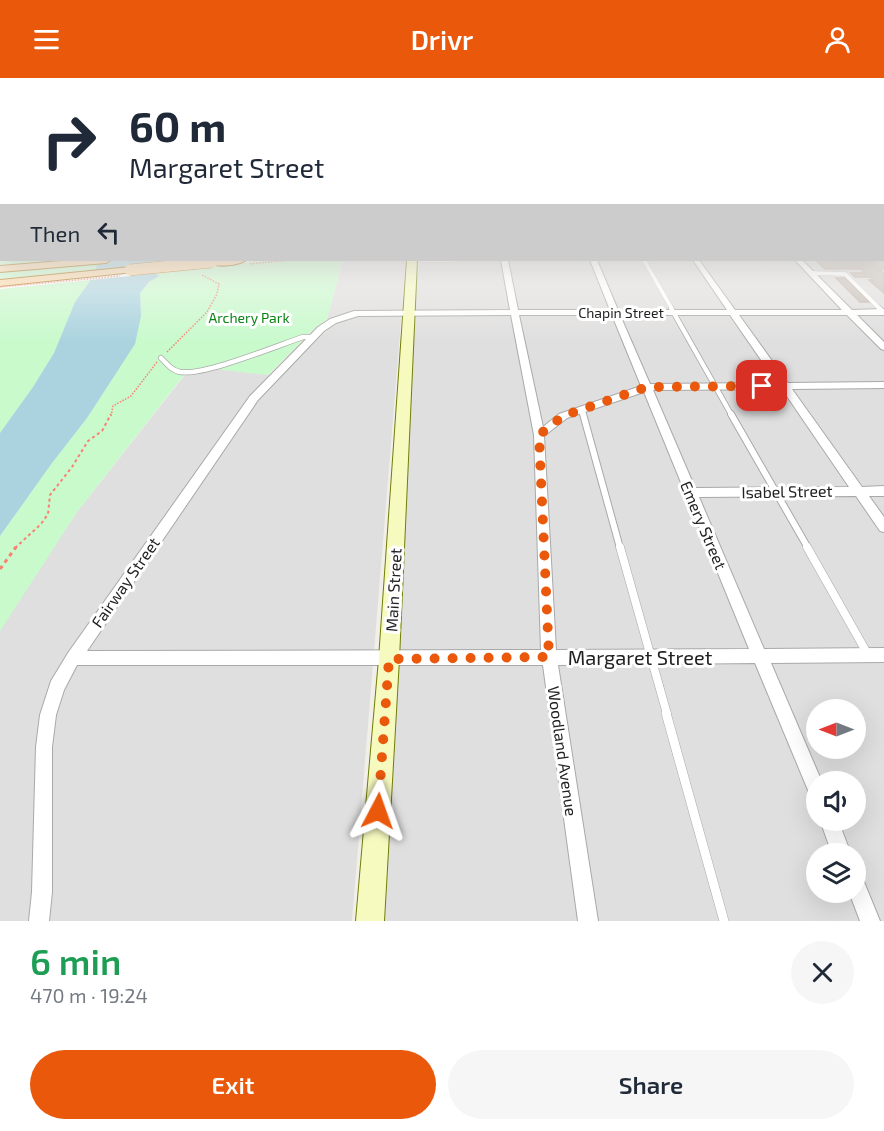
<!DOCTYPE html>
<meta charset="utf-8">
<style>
body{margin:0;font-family:"Exo 2",sans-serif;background:#f6f6f7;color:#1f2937;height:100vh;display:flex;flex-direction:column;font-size:22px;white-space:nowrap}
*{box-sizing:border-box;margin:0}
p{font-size:20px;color:#747a83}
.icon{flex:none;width:33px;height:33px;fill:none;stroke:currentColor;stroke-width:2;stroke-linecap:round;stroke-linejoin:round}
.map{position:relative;height:843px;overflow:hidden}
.sheet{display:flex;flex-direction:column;background:#fff;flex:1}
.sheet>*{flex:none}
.guide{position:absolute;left:0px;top:0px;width:885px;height:183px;box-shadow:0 6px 24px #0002;background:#fff;color:#1f2937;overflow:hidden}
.needle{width:39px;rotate:270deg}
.fabs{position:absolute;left:806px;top:621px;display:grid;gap:12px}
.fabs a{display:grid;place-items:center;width:60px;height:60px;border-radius:50%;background:#fff;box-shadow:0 6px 24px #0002;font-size:30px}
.pin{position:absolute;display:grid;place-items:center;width:51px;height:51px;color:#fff;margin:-26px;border-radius:12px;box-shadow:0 3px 9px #0006}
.me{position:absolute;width:66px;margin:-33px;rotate:4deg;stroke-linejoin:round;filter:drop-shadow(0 0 4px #0008)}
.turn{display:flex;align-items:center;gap:21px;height:126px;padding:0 30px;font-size:27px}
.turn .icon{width:78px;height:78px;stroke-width:2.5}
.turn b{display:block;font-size:42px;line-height:51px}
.then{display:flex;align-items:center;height:57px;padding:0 30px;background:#0003;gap:12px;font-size:22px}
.round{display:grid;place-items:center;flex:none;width:63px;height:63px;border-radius:32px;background:#f6f6f7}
.overview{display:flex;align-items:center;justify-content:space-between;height:102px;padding:0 30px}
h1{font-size:36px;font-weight:600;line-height:45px;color:#1e9e55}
.action{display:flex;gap:12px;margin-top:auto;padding:12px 30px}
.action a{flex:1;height:69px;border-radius:36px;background:#ea580c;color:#fff;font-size:24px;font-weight:600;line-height:69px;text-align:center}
.action a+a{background:#f6f6f7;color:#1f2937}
header{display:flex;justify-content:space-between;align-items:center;height:78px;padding:0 30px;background:#ea580c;color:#fff;font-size:27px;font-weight:600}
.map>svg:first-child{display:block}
.residential{fill:#e0dfdf;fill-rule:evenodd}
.park{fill:#c8facc}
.water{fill:#aad3df}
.pier{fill:#fff}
.building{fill:#c7bfb8;stroke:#c4b6ab;stroke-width:1.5}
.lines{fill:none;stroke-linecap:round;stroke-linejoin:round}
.lane-far4-casing{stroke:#a9a9a9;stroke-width:4.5}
.lane-far3-casing{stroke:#a9a9a9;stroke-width:6}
.lane-far2-casing{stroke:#a9a9a9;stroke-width:8}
.lane-far1-casing{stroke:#a9a9a9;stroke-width:9}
.lane-casing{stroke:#a9a9a9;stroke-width:10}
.street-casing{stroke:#a9a9a9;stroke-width:2}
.secondary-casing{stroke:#707d05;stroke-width:2}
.primary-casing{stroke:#a06b00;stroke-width:2}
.path-far2{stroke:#fa8072;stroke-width:1.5;stroke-dasharray:1.5 1.5;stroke-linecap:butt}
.path-far1{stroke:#fa8072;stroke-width:2;stroke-dasharray:3 3;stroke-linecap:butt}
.path{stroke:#fa8072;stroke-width:3;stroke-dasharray:4 4;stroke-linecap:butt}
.lane-far4{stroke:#fff;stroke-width:4}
.lane-far3{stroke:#fff;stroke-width:4.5}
.lane-far2{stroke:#fff;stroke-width:6}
.lane-far1{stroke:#fff;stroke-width:8}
.lane{stroke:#fff;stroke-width:9}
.street{fill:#fff;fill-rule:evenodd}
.secondary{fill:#f7fabf;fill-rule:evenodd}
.primary{fill:#fcd6a4;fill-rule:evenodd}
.primary-bridge-casing{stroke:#a06b00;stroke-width:12;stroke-linecap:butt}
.path-bridge{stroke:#fa8072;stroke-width:1.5;stroke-dasharray:1.5 1.5;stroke-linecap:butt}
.primary-bridge{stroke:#fcd6a4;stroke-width:11}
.route{stroke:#ea580c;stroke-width:10;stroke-dasharray:0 18}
.labels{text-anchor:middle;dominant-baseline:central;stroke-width:6;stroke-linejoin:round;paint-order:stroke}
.far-street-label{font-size:14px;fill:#222;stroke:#fff}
.far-park-label{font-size:14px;fill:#0c8416;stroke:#fff}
.street-label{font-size:16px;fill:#222;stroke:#fff}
.near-street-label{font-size:20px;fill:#222;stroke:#fff}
</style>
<header><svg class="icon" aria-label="menu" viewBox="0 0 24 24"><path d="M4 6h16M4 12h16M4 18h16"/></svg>Drivr<svg class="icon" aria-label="person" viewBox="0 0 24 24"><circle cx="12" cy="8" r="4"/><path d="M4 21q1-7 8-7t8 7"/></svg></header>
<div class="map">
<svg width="884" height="843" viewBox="0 0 884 843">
<rect width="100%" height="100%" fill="#f2efe9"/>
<g class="residential">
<path d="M884 146V843H385L416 205 420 184H452V182H884ZM816 632H855V670H816ZM816 704H855V742H816ZM816 776H855V814H816Z"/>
<polygon points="406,182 352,843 0,843 0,553 3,547 77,434 184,298 206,290 281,298 332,247 327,241 343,183"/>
</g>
<g class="park">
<polygon points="0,146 2,182 99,182 93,199 75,224 54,275 33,309 0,355"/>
<polygon points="271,182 343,182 327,241 313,252 268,297 206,290 183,298 77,434 0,553 0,458 52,385 87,340 122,285 141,238 140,215 150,204 159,198 155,196"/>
</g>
<polygon class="water" points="99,182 154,182 149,191 159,198 149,204 140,215 141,238 135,266 87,340 52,385 0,458 0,355 33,309 54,275 75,224 93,199"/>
<polygon class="pier" points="213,182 211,190 0,211 0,201"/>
<g class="building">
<polygon points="815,182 884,183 884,191 879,191 884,195 884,215 869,202 873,202 870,199 855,199 851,195 865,195 861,191 825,191"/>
<polygon points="836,200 845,200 870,224 860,224"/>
</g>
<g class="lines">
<g class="lane-far4-casing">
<g id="lane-far4">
<polyline points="644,182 672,231"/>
<polyline points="811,195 845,196 880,231"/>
</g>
</g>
<g class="lane-far3-casing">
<g id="lane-far3">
<polyline points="671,230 732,338"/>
<polyline points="879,230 883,234"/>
<path d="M161 280C167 286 171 292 180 294 204 298 276 268 303 259H314"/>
<polyline points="582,332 584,338"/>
</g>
</g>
<g class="lane-far2-casing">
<g id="lane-far2">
<polyline points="583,336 620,470"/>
<polyline points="731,336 808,470"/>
</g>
</g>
<g class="lane-far1-casing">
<g id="lane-far1">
<polyline points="620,469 667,636"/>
<polyline points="807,469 867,575"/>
</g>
</g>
<g class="lane-casing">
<polyline id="lane" points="666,635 724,843"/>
</g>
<g class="street-casing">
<g id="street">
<path d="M501 182H508L518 232H610L590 182H597L618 232H727L693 182H699L735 232H842L795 182H802L852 232 884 231V237H857L884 264V272L881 271 847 237H739L788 305 884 304V310L792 311 862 409 884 408V418H869L884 439V454L880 453 856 418 699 419 764 571 884 570V584L771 585 822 704H816V720L810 717 755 585 558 587 598 843H578L543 587H77L64 612 56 637 52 669V814L49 843H29L32 814 36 669 40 637 51 603 68 575 250 318 318 249 330 241 354 233 510 232ZM511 237 534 357 541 572 87 573 258 322 324 253 336 245 358 238ZM519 237H612L641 308 559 336 543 349ZM620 237H730L777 305 650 306ZM782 311 849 409 695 410 653 312ZM644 314 749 571 556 572 544 358 567 340Z"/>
<polygon points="820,742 838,742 851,776 832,776"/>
<polygon points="855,796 862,799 880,843 860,843 849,814 855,814"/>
</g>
</g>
<g class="secondary-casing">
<polygon id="secondary" points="407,182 417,182 399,581 384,843 356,843 379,581"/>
</g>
<g class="primary-casing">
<g id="primary">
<polygon points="73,182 111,182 106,185 0,194 0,188"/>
<path d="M208 182H246C239 188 214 190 206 184Z"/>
<polygon points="130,189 136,192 134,194 0,208 0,202"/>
</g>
</g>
<g class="path-far2">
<polyline points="250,186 290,182"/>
<polyline points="167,274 207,234 217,216 219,206 202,197"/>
<polyline points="111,338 113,328 131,318 157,284"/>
</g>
<polyline class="path-far1" points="15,470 41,446 48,436 50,417 72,389 88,363 102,353 111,336"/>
<polyline class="path" points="0,491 16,469"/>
<use href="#lane-far4" class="lane-far4"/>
<use href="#lane-far3" class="lane-far3"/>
<use href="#lane-far2" class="lane-far2"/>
<use href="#lane-far1" class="lane-far1"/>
<use href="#lane" class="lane"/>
<use href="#street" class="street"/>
<use href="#secondary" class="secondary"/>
<use href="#primary" class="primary"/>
<g class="primary-bridge-casing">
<polyline id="primary-bridge" points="130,192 212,184"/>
</g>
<polyline class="path-bridge" points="0,209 120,198"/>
<use href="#primary-bridge" class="primary-bridge"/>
</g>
<linearGradient id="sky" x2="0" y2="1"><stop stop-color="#8fc0e4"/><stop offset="0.55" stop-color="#f9f8f5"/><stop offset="1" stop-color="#f9f8f5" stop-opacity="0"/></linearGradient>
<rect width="884" height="264" fill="url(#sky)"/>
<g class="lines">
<polyline class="route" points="378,733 389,581 549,579 539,357 563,338 647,309 762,308"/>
</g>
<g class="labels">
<g class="far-street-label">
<text x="621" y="234">Chapin Street</text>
</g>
<g class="far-park-label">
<text x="249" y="239">Archery Park</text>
</g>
<g class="street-label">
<text transform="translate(787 413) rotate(-1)">Isabel Street</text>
<text transform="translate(704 447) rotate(67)">Emery Street</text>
<text transform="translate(125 504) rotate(-55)">Fairway Street</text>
<text transform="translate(393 512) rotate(-87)">Main Street</text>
<text transform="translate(563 673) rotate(82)">Woodland Avenue</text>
</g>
<g class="near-street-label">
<text x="640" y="579">Margaret Street</text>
</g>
</g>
</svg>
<div class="fabs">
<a><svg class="needle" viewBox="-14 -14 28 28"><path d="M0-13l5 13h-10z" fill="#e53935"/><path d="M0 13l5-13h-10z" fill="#747a83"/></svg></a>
<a><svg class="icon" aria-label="sound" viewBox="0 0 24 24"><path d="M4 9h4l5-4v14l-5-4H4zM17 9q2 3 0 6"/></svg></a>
<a><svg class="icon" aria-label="layers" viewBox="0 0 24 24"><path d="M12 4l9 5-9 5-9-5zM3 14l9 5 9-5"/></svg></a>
</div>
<div class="pin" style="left:762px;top:308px;background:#d93025"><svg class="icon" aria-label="arrive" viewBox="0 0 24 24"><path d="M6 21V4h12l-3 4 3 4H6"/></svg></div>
<svg class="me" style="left:378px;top:733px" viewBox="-20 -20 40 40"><path d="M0-17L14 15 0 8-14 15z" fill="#ea580c" stroke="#fff" stroke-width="4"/></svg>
<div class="guide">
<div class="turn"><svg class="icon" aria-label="right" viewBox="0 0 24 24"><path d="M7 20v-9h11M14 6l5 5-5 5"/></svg><div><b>60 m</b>Margaret Street</div></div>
<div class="then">Then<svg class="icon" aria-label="left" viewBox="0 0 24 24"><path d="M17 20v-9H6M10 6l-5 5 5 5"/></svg></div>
</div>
</div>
<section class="sheet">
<div class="overview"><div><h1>6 min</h1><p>470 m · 19:24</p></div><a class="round"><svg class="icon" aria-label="close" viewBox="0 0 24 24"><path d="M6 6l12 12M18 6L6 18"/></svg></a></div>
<div class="action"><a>Exit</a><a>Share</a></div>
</section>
